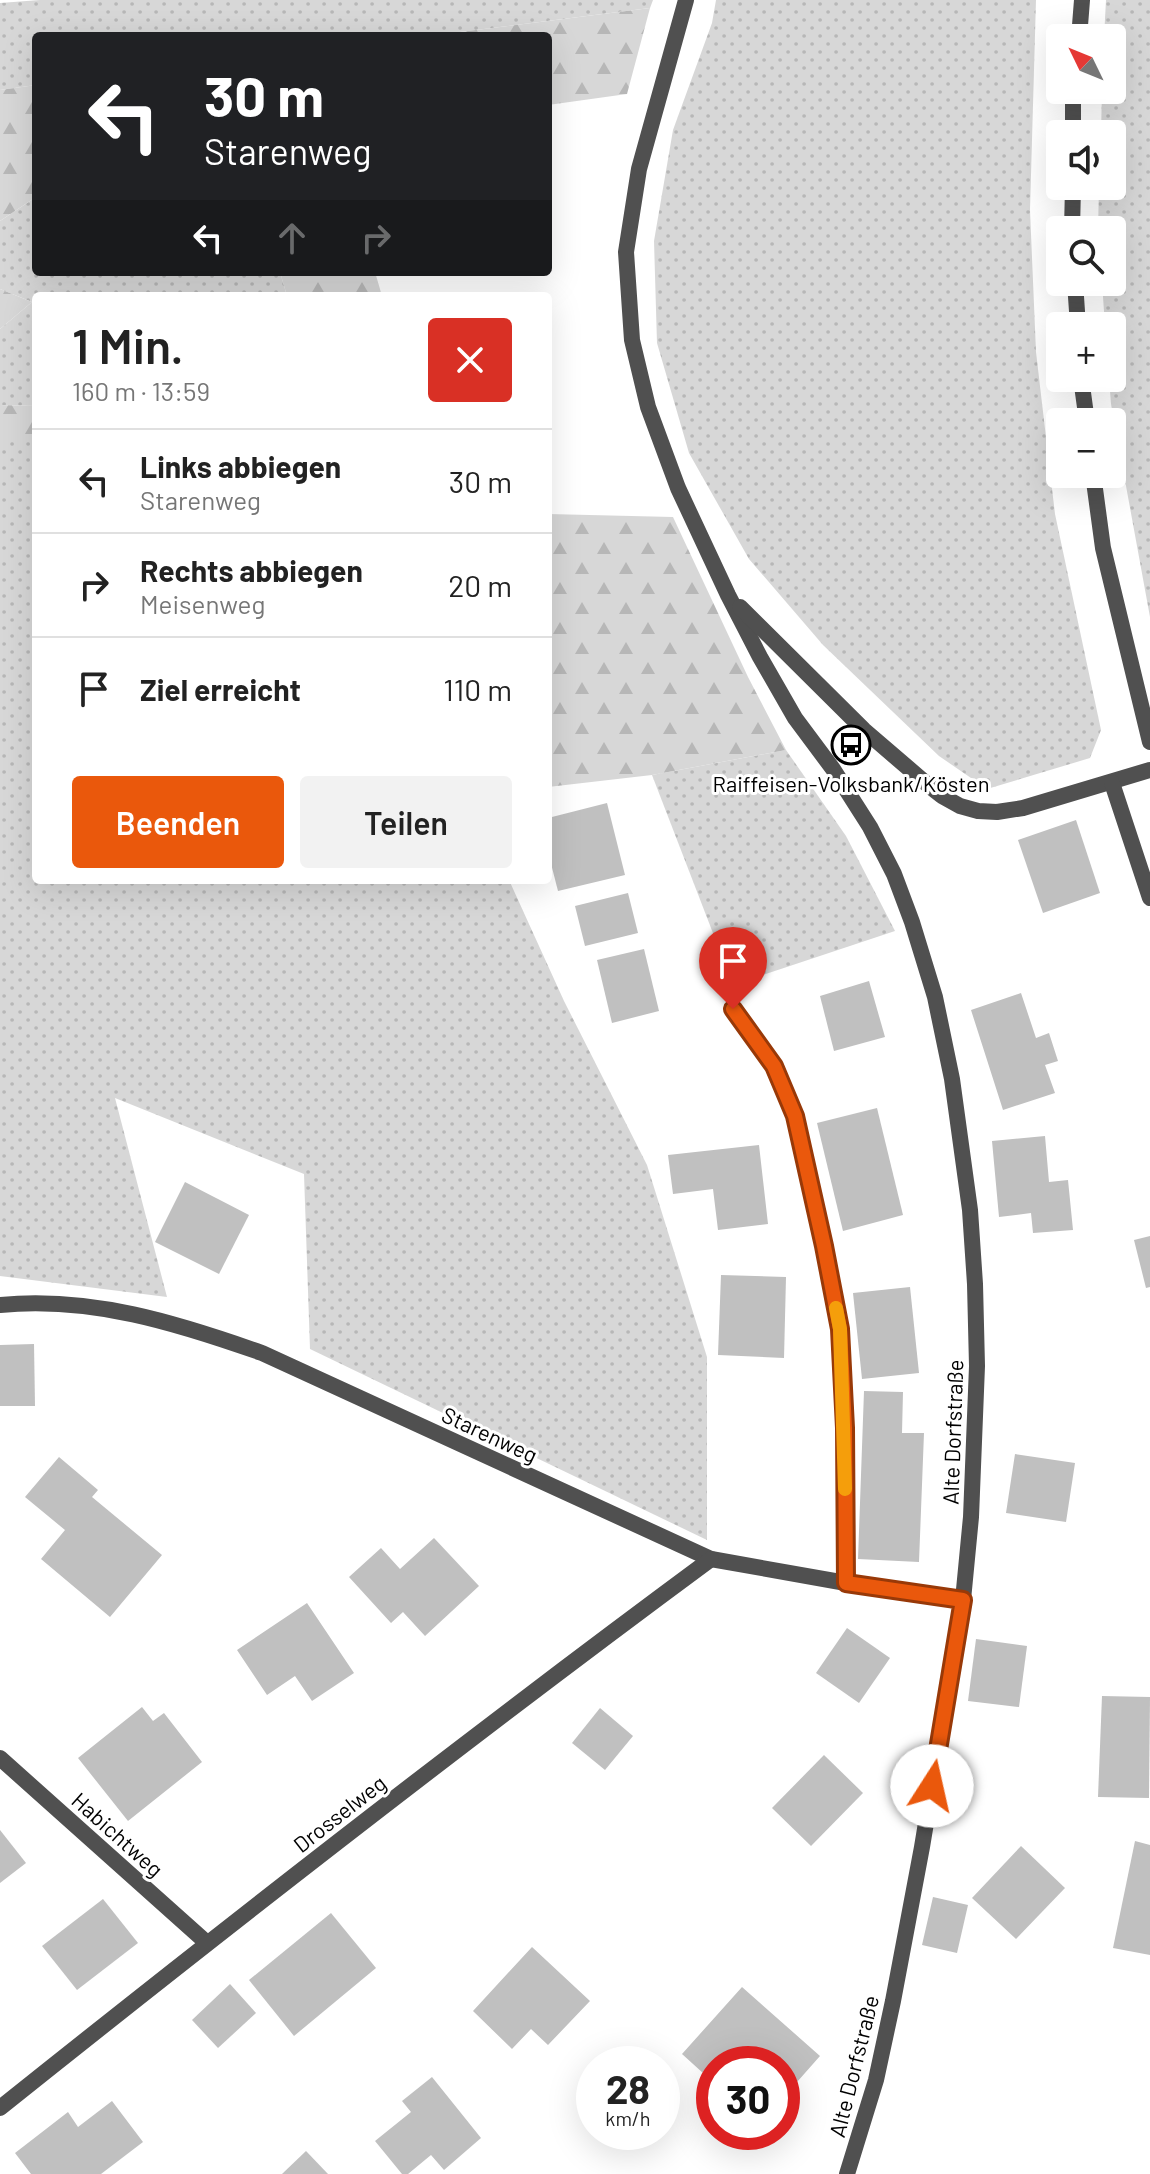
<!DOCTYPE html>
<html lang="de">
<meta charset="utf-8">
<style>
body{margin:0;font-family:Barlow,sans-serif;background:#f2f2f2;color:#222;height:100vh;display:flex;flex-direction:column;font-size:30px;white-space:nowrap}
*{box-sizing:border-box;margin:0}
p{font-size:26px;color:#767676}
.icon{flex:none;width:44px;height:44px;fill:none;stroke:currentColor;stroke-width:2;stroke-linecap:round;stroke-linejoin:round}
.map{position:relative;flex:1;overflow:hidden}
.sheet{position:absolute;left:32px;top:292px;width:520px;height:592px;display:flex;flex-direction:column;background:#fff;border-radius:8px;box-shadow:0 8px 32px #0002}
.sheet>*{flex:none}
.guide{position:absolute;left:32px;top:32px;width:520px;height:244px;border-radius:8px;box-shadow:0 8px 32px #0002;background:#202124;color:#fff;overflow:hidden}
.needle{width:52px;rotate:313deg}
.buttons{position:absolute;left:1046px;top:24px;display:grid;gap:16px}
.buttons a{display:grid;place-items:center;width:80px;height:80px;border-radius:8px;background:#fff;box-shadow:0 8px 32px #0002;font-size:40px}
.speed{position:absolute;left:576px;top:2046px;display:flex;gap:16px;font-size:40px;font-weight:700;text-align:center}
.speed>*{display:grid;place-content:center;width:104px;height:104px;border-radius:50%;background:#fff;box-shadow:0 8px 32px #0002;line-height:1}
.speed small{font-size:20px;font-weight:400}
.speed .limit{border:12px solid #d22;background:#fff;color:#111}
.pin{position:absolute;display:grid;place-items:center;width:68px;height:68px;color:#fff;margin:-82px -34px;border-radius:50% 50% 50% 0;rotate:-45deg;box-shadow:0 0 8px #0007}
.pin .icon{rotate:45deg}
.me{position:absolute;width:88px;margin:-44px;rotate:10deg;stroke-linejoin:round;filter:drop-shadow(0 0 6px #0008)}
.turn{display:flex;align-items:center;gap:28px;height:168px;padding:0 40px;font-size:36px}
.turn .icon{width:104px;height:104px;stroke-width:2.5}
.turn b{display:block;font-size:56px;line-height:68px}
.lanes{display:flex;align-items:center;height:76px;padding:0 40px;background:#0003;justify-content:center;gap:40px;direction:ltr}
.lanes .off{opacity:.35}
.round{display:grid;place-items:center;flex:none;width:84px;height:84px;border-radius:8px;background:#f2f2f2}
.overview{display:flex;align-items:center;justify-content:space-between;height:136px;padding:0 40px}
h1{font-size:48px;font-weight:600;line-height:60px}
.action{display:flex;gap:16px;margin-top:auto;padding:16px 40px}
.action a{flex:1;height:92px;border-radius:8px;background:#ea580c;color:#fff;font-size:32px;font-weight:600;line-height:92px;text-align:center}
.action a+a{background:#f2f2f2;color:#222}
ul{padding:0;list-style:none}
li{display:flex;align-items:center;gap:24px;height:104px;padding:0 40px;border-top:2px solid #e0e0e0}
li div{flex:1}
li b{display:block;font-size:30px}
li em{font-style:normal}
.map>svg:first-child{display:block}
.grass{fill:url(#grass-dots)}
.forest{fill:url(#forest-firs)}
.building{fill:#c0c0c0}
.lines{fill:none;stroke-linecap:round;stroke-linejoin:round}
.minor{stroke:#505050;stroke-width:16}
.tertiary{stroke:#505050;stroke-width:16}
.route-casing{stroke:#983908;stroke-width:20}
.route{stroke:#ea580c;stroke-width:14}
.slow{stroke:#f59e0b;stroke-width:14}
.labels{text-anchor:middle;dominant-baseline:central;stroke-width:6;stroke-linejoin:round;paint-order:stroke}
.poi-label{font-size:22px;fill:#000;stroke:#fff}
.street-label{font-size:22px;fill:#000;stroke:#fff}
</style>
<div class="map">
<svg width="1150" height="2174" viewBox="0 0 1150 2174">
<defs>
<pattern id="grass-dots" width="8" height="8" patternUnits="userSpaceOnUse" patternTransform="scale(2)"><rect width="8" height="8" fill="#d7d7d7"/><path d="M2 2h.1M6 6h.1" fill="none" stroke="#b7b7b7" stroke-width="1.8" stroke-linecap="round"/></pattern>
<pattern id="forest-firs" width="22" height="20" patternUnits="userSpaceOnUse" patternTransform="scale(2)"><rect width="22" height="20" fill="#d7d7d7"/><path d="M5 1l3.5 6h-7zM16 11l3.5 6h-7z" fill="#b7b7b7"/></pattern>
</defs>
<rect width="100%" height="100%" fill="#fff"/>
<g class="grass">
<polygon points="40,0 653,0 650,8 428,36 36,36 36,85 0,90 0,3"/>
<polygon points="716,0 1036,0 1030,210 1036,352 1055,514 1101,730 1090,758 987,789 939,756 823,645 749,559 689,453 657,343 654,241 673,130 712,23"/>
<polygon points="1106,0 1150,0 1150,617 1111,404 1109,378 1112,378 1112,326 1105,326 1102,282 1112,282 1112,230 1098,230 1099,186 1112,186 1112,134 1101,134 1102,90 1112,90 1112,38 1104,38"/>
<polygon points="36,197 36,272 280,272 287,296 36,296 36,406 0,405 0,329 32,302 0,289 0,221"/>
<polygon points="0,440 36,440 36,880 509,880 564,1001 647,1165 707,1357 707,1540 310,1349 304,1174 115,1098 167,1297 0,1276"/>
<polygon points="786,750 846,836 895,931 733,985 652,775"/>
</g>
<g class="forest">
<polygon points="650,8 627,94 548,105 548,36 428,36"/>
<polygon points="36,85 36,197 0,221 0,90"/>
<polygon points="280,272 375,272 382,296 287,296"/>
<polygon points="0,289 32,302 0,329"/>
<polygon points="0,405 36,406 36,440 0,440"/>
<polygon points="548,514 673,517 748,677 786,750 652,775 548,787"/>
</g>
<g class="building">
<polygon points="607,803 625,875 558,891 548,852 548,818"/>
<polygon points="1076,820 1100,893 1043,913 1018,840"/>
<polygon points="628,893 638,933 585,946 575,906"/>
<polygon points="644,949 659,1011 612,1023 597,960"/>
<polygon points="869,981 885,1037 834,1051 820,996"/>
<polygon points="1021,993 1036,1038 1049,1033 1058,1061 1045,1065 1055,1093 1003,1110 971,1010"/>
<polygon points="877,1108 903,1215 843,1231 817,1123"/>
<polygon points="1045,1136 1049,1182 1068,1180 1073,1230 1033,1233 1031,1213 999,1217 992,1141"/>
<polygon points="759,1145 768,1224 718,1230 713,1189 673,1194 668,1155"/>
<polygon points="185,1182 249,1215 219,1274 155,1242"/>
<polygon points="1150,1236 1150,1287 1146,1288 1134,1240"/>
<polygon points="721,1275 786,1277 784,1358 718,1355"/>
<polygon points="910,1287 919,1373 862,1379 853,1293"/>
<polygon points="34,1344 35,1406 0,1406 0,1345"/>
<polygon points="864,1391 903,1392 902,1433 924,1433 919,1562 858,1559"/>
<polygon points="1015,1454 1075,1463 1066,1522 1006,1513"/>
<polygon points="59,1457 98,1490 92,1497 162,1555 110,1617 41,1559 65,1530 25,1497"/>
<polygon points="434,1538 479,1586 425,1636 403,1612 391,1623 349,1577 381,1548 400,1569"/>
<polygon points="307,1603 354,1673 312,1701 295,1676 267,1695 237,1650"/>
<polygon points="847,1628 890,1658 859,1703 816,1673"/>
<polygon points="976,1639 1027,1646 1019,1707 968,1701"/>
<polygon points="1102,1696 1150,1697 1149,1798 1098,1797"/>
<polygon points="142,1707 153,1721 164,1713 202,1762 128,1821 78,1758"/>
<polygon points="600,1708 633,1736 605,1770 572,1743"/>
<polygon points="824,1755 863,1793 811,1846 772,1808"/>
<polygon points="0,1830 26,1863 0,1883"/>
<polygon points="1135,1841 1150,1845 1150,1955 1113,1948"/>
<polygon points="1021,1846 1065,1888 1016,1939 972,1898"/>
<polygon points="933,1897 968,1905 957,1953 922,1945"/>
<polygon points="103,1899 138,1943 77,1990 42,1946"/>
<polygon points="331,1913 376,1968 294,2036 249,1980"/>
<polygon points="532,1947 590,2001 548,2045 531,2029 512,2049 473,2011"/>
<polygon points="230,1984 256,2013 218,2048 192,2020"/>
<polygon points="742,1987 820,2056 782,2099 782,2064 714,2064 714,2083 682,2054"/>
<polygon points="432,2077 481,2138 444,2170 431,2155 408,2174 402,2174 375,2141 411,2112 402,2101"/>
<polygon points="112,2101 143,2142 101,2174 31,2174 15,2153 68,2112 78,2127"/>
<polygon points="306,2151 328,2174 282,2174"/>
</g>
<g class="lines">
<g class="minor">
<polyline points="686,0 639,169 626,252 632,340 648,407 678,488 728,595 760,657 795,718 833,769 870,827 894,874 912,922 935,997 952,1079 970,1210 975,1284 977,1366 971,1517 963,1600 922,1847 893,2001 876,2080 847,2174"/>
<polyline points="740,607 864,730 928,785 942,796 960,806 978,811 997,812 1023,808 1150,770"/>
<polyline points="1112,783 1150,898"/>
<polyline points="733,1009 774,1066 795,1116 824,1246 840,1329 845,1428 846,1583"/>
<path d="M0 1305C91 1296 177 1323 262 1353L711 1559 846 1583 963 1600"/>
<polyline points="0,1758 207,1943"/>
<path d="M0 2108C234 1921 470 1737 711 1559"/>
</g>
<g class="tertiary">
<polyline points="1079,38 1082,0"/>
<polyline points="1073,134 1073,90"/>
<polyline points="1072,230 1073,186"/>
<polyline points="1075,282 1078,326"/>
<polyline points="1081,378 1087,422"/>
<polyline points="1093,474 1103,548 1150,742"/>
</g>
</g>
<g class="lines">
<g class="route-casing">
<polyline id="route" points="733,1009 774,1066 795,1116 824,1246 840,1329 845,1428 846,1583 963,1600 932,1786"/>
</g>
<use href="#route" class="route"/>
<polyline class="slow" points="836,1308 840,1329 845,1489"/>
</g>
<defs>
<g id="bus-ring" transform="scale(2)"><circle r="9.5" fill="#fff" stroke="#000" stroke-width="1.5"/><path d="M-5-6H5V4H4V6H2V4H-2V6H-4V4H-5ZM-3.5-4V0h7V-4ZM-3.5 1.2v1.5H-2V1.2ZM2 1.2v1.5H3.5V1.2Z" fill="#000"/></g>
</defs>
<g fill-rule="evenodd">
<use href="#bus-ring" x="851" y="745"/>
</g>
<g class="labels">
<g class="poi-label">
<text x="851" y="783">Raiffeisen-Volksbank/Kösten</text>
</g>
<g class="street-label">
<text transform="translate(952 1432) rotate(-88)">Alte Dorfstraße</text>
<text transform="translate(490 1434) rotate(25)">Starenweg</text>
<text transform="translate(339 1813) rotate(-38)">Drosselweg</text>
<text transform="translate(118 1834) rotate(42)">Habichtweg</text>
<text transform="translate(853 2066) rotate(-76)">Alte Dorfstraße</text>
</g>
</g>
</svg>
<div class="buttons">
<a><svg class="needle" viewBox="-14 -14 28 28"><path d="M0-13l5 13h-10z" fill="#e53935"/><path d="M0 13l5-13h-10z" fill="#767676"/></svg></a>
<a><svg class="icon" aria-label="sound" viewBox="0 0 24 24"><path d="M4 9h4l5-4v14l-5-4H4zM17 9q2 3 0 6"/></svg></a>
<a><svg class="icon" aria-label="search" viewBox="0 0 24 24"><circle cx="10" cy="10" r="6"/><path d="M15 15l6 6"/></svg></a>
<a>+</a>
<a>−</a>
</div>
<div class="speed"><div>28<small>km/h</small></div><div class="limit">30</div></div>
<div class="pin" style="left:733px;top:1009px;background:#d93025"><svg class="icon" aria-label="arrive" viewBox="0 0 24 24"><path d="M6 21V4h12l-3 4 3 4H6"/></svg></div>
<svg class="me" style="left:932px;top:1786px" viewBox="-20 -20 40 40"><circle r="19" fill="#fff"/><path d="M0-13L10 11 0 6-10 11z" fill="#ea580c"/></svg>
<div class="guide">
<div class="turn"><svg class="icon" aria-label="left" viewBox="0 0 24 24"><path d="M17 20v-9H6M10 6l-5 5 5 5"/></svg><div><b>30 m</b>Starenweg</div></div>
<div class="lanes"><svg class="icon" aria-label="left" viewBox="0 0 24 24"><path d="M17 20v-9H6M10 6l-5 5 5 5"/></svg><svg class="icon off" aria-label="ahead" viewBox="0 0 24 24"><path d="M12 20V5M6 11l6-6 6 6"/></svg><svg class="icon off" aria-label="right" viewBox="0 0 24 24"><path d="M7 20v-9h11M14 6l5 5-5 5"/></svg></div>
</div>
<section class="sheet">
<div class="overview"><div><h1>1 Min.</h1><p>160 m · 13:59</p></div><a class="round" style="background:#d93025;color:#fff"><svg class="icon" aria-label="close" viewBox="0 0 24 24"><path d="M6 6l12 12M18 6L6 18"/></svg></a></div>
<ul>
<li><svg class="icon" aria-label="left" viewBox="0 0 24 24"><path d="M17 20v-9H6M10 6l-5 5 5 5"/></svg><div><b>Links abbiegen</b><p>Starenweg</p></div><em>30 m</em></li>
<li><svg class="icon" aria-label="right" viewBox="0 0 24 24"><path d="M7 20v-9h11M14 6l5 5-5 5"/></svg><div><b>Rechts abbiegen</b><p>Meisenweg</p></div><em>20 m</em></li>
<li><svg class="icon" aria-label="arrive" viewBox="0 0 24 24"><path d="M6 21V4h12l-3 4 3 4H6"/></svg><div><b>Ziel erreicht</b></div><em>110 m</em></li>
</ul>
<div class="action"><a>Beenden</a><a>Teilen</a></div>
</section>
</div>
